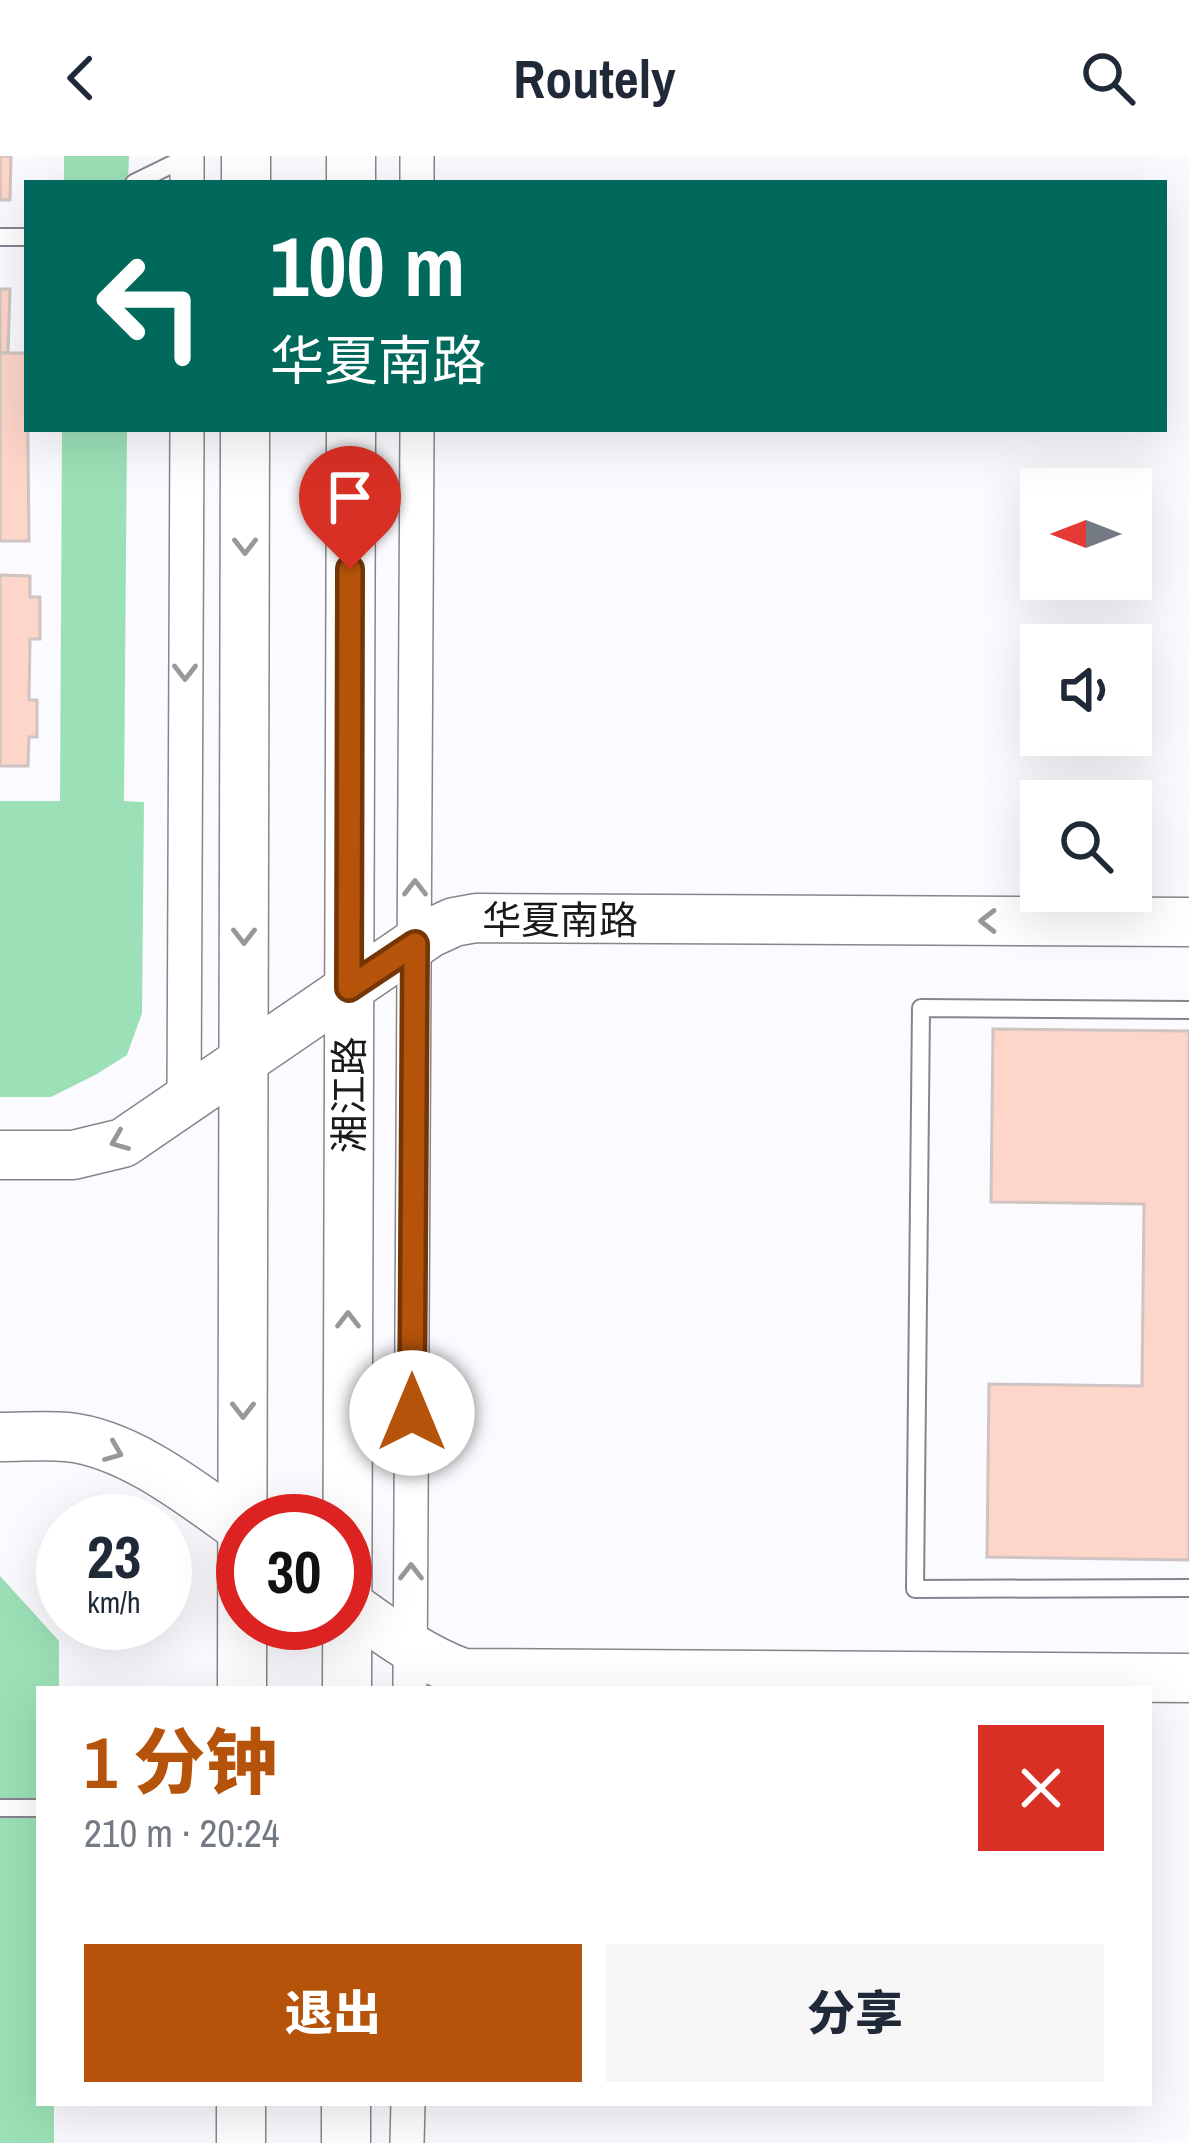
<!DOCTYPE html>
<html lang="zh">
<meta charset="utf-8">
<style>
body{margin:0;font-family:"Archivo Narrow","Noto Sans SC",sans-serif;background:#f6f6f7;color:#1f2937;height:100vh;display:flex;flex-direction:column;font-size:45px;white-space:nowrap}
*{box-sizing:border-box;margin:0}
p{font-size:39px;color:#747a83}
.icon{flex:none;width:66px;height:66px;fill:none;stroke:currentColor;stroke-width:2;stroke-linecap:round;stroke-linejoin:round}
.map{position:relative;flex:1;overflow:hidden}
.details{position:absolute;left:36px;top:1530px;width:1116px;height:420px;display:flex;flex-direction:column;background:#fff;border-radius:0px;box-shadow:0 12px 48px #0002}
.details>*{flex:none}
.hud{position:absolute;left:24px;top:24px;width:1143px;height:252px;border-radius:0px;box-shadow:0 12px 48px #0002;background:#00695c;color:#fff;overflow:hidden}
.needle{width:78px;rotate:270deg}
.tools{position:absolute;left:1020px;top:312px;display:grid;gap:24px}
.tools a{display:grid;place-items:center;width:132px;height:132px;border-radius:0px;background:#fff;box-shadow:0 12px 48px #0002;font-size:60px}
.speed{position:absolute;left:36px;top:1338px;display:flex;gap:24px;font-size:60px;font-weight:700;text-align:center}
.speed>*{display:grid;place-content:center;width:156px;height:156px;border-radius:50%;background:#fff;box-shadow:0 12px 48px #0002;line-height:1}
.speed small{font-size:30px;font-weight:400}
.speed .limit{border:18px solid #d22;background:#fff;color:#111}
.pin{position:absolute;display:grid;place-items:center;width:102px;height:102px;color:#fff;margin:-123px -51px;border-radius:50% 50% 50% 0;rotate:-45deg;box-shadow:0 0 12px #0007}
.pin .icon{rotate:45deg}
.me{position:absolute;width:132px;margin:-66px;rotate:0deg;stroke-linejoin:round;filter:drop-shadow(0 0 9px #0008)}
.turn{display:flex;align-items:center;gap:42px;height:252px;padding:0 48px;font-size:54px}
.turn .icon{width:156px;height:156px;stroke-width:2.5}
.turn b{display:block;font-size:84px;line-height:102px}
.round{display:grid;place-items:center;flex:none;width:126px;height:126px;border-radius:0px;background:#f6f6f7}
.head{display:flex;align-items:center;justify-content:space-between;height:204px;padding:0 48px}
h1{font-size:72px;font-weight:800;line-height:90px;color:#b45309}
.button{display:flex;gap:24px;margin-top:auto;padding:24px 48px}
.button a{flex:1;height:138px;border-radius:0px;background:#b45309;color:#fff;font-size:48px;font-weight:800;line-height:138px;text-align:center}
.button a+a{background:#f6f6f7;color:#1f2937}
header{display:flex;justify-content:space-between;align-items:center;height:156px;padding:0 48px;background:#fff;font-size:54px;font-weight:800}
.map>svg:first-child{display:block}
.green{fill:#9ce0b7}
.building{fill:#fdd5c9;stroke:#cfc4c1;stroke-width:3}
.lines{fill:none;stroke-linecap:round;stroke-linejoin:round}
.service-casing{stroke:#86858e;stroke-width:20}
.minor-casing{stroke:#86858e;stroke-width:36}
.secondary-casing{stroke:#86858e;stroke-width:51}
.service{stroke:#fff;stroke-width:16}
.minor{stroke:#fff;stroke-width:33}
.secondary{stroke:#fff;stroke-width:48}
.oneway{stroke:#989899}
.route-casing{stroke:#753606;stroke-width:30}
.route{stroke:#b45309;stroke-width:21}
.labels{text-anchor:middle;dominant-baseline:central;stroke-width:9;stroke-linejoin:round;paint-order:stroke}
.street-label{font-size:39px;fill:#1a1a1d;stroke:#fff}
</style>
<header><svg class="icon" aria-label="back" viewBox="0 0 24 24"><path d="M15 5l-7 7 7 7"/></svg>Routely<svg class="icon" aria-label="search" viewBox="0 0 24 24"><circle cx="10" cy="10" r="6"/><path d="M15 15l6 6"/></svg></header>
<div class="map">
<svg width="1189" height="1987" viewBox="0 0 1189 1987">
<rect width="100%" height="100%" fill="#fbfafe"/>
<g class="green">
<polygon points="64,0 129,0 128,27 64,27"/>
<polygon points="62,273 127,273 124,645 144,646 142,857 127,899 97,918 51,941 0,941 0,645 60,645"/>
<polygon points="0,1420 59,1485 59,1533 39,1533 39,1947 54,1947 54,1987 0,1987"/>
</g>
<g class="building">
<polygon points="0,0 11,0 10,44 0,44"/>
<polygon points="0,133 10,133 8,197 0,197"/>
<polygon points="0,197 27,197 29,385 0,385"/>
<polygon points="0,419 30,420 30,441 40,441 40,483 30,483 29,544 37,544 37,581 29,581 28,610 0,610"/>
<polygon points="993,873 1189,875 1189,1404 987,1401 989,1228 1142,1230 1144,1048 991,1046"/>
</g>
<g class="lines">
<g class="service-casing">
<g id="service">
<polyline points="134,27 187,1"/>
<polyline points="0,81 27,81"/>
<polyline points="1189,854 921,852 915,1433 1189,1432"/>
<polyline points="0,1652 39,1652"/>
</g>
</g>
<g class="minor-casing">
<g id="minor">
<polyline points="187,27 187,0"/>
<polyline points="417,27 417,0"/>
<polyline points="184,946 187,273"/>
<polyline points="410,1533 417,273"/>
<polyline points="407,1987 408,1947"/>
</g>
</g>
<g class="secondary-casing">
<g id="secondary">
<polyline points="246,27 246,0"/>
<polyline points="351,27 351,0"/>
<polyline points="0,999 73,999 123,987 430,777 454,766 476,762 1189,766"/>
<path d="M0 1281C22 1281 45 1279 67 1281 129 1287 194 1339 243 1374"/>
<path d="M345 1446C383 1473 419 1501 463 1517L1189 1522"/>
<polyline points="242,1533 245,273"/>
<polyline points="347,1533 351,273"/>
<polyline points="241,1987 241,1947"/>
<polyline points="346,1987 346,1947"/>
</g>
</g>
<use href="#service" class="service"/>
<use href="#minor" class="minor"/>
<use href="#secondary" class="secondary"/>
</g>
<defs><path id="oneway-chevron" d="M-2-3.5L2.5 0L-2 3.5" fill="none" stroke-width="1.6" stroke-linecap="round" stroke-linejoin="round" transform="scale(3)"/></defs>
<g class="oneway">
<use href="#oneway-chevron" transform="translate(245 390) rotate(90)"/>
<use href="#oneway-chevron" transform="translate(185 516) rotate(90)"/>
<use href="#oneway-chevron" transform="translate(415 732) rotate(-90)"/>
<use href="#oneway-chevron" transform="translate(988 765) rotate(-180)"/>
<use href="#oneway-chevron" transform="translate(244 780) rotate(90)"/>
<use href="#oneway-chevron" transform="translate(119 985) rotate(158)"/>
<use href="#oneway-chevron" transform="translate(348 1164) rotate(-90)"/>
<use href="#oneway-chevron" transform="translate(243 1254) rotate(90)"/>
<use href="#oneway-chevron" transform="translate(114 1296) rotate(22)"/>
<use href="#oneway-chevron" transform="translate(411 1416) rotate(-90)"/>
</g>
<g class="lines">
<g class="route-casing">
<polyline id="route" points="350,413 349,832 415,788 412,1257"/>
</g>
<use href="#route" class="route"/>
</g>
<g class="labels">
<g class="street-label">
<text x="560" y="764">华夏南路</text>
<text transform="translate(349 939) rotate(-90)">湘江路</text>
</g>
</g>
</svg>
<div class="tools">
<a><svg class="needle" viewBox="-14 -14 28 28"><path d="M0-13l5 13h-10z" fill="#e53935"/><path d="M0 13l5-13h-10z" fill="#747a83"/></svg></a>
<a><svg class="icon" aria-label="sound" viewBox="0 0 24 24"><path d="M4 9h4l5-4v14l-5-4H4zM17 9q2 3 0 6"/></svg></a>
<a><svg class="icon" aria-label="search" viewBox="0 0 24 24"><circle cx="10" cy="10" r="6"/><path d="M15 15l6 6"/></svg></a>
</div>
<div class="speed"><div>23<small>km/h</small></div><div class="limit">30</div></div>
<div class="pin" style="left:350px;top:413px;background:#d93025"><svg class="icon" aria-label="arrive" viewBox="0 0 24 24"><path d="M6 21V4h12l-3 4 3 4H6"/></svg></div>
<svg class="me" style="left:412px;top:1257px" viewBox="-20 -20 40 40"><circle r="19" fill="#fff"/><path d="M0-13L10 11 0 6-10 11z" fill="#b45309"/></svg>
<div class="hud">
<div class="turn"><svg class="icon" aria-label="left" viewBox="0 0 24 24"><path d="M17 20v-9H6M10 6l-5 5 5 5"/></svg><div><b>100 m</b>华夏南路</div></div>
</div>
<section class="details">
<div class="head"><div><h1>1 分钟</h1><p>210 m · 20:24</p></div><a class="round" style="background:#d93025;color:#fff"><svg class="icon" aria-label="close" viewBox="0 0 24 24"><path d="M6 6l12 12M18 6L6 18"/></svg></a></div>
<div class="button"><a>退出</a><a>分享</a></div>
</section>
</div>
